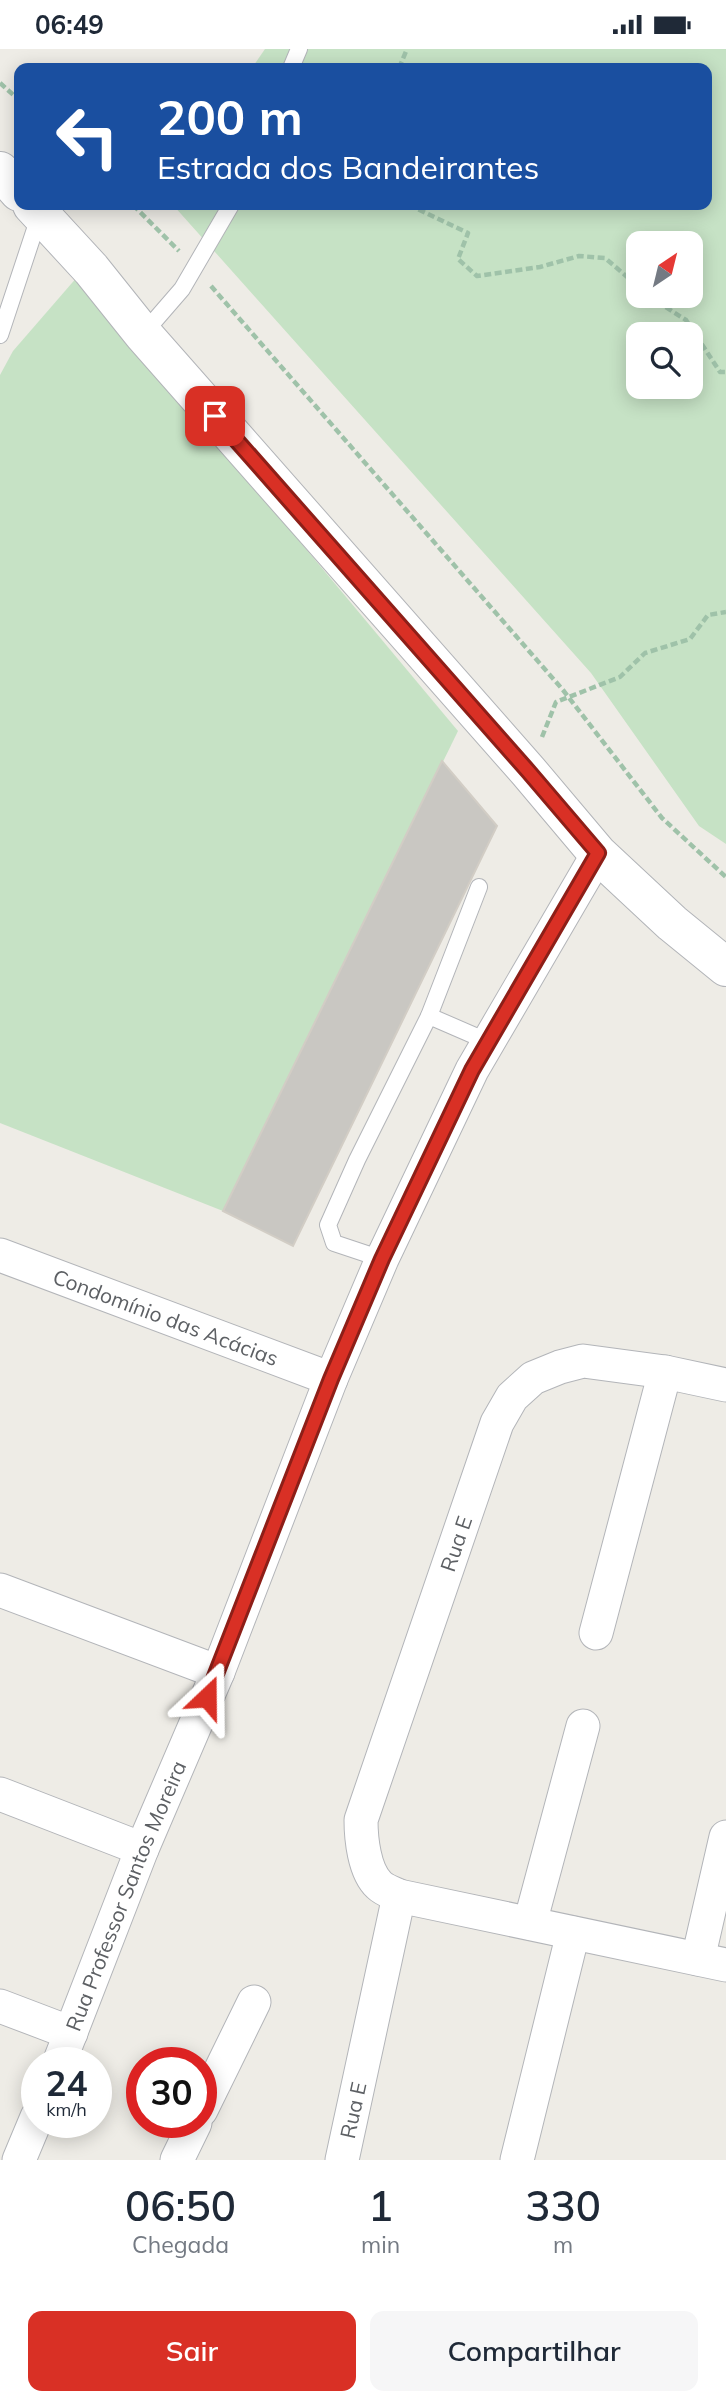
<!DOCTYPE html>
<html lang="pt">
<meta charset="utf-8">
<style>
body{margin:0;font-family:Mulish,sans-serif;background:#f6f6f7;color:#1f2937;height:100vh;display:flex;flex-direction:column;font-size:26px;white-space:nowrap}
*{box-sizing:border-box;margin:0}
p{font-size:23px;color:#747a83}
.icon{flex:none;width:38px;height:38px;fill:none;stroke:currentColor;stroke-width:2;stroke-linecap:round;stroke-linejoin:round}
.map{position:relative;height:2111px;overflow:hidden}
.sheet{display:flex;flex-direction:column;background:#fff;flex:1}
.sheet>*{flex:none}
.guide{position:absolute;left:14px;top:14px;width:698px;height:147px;border-radius:14px;box-shadow:0 4px 18px #0003;background:#1a4fa0;color:#fff;overflow:hidden}
.needle{width:46px;rotate:35deg}
.buttons{position:absolute;left:626px;top:182px;display:grid;gap:14px}
.buttons a{display:grid;place-items:center;width:77px;height:77px;border-radius:14px;background:#fff;box-shadow:0 4px 18px #0003;font-size:35px}
.speed{position:absolute;left:21px;top:1998px;display:flex;gap:14px;font-size:35px;font-weight:700;text-align:center}
.speed>*{display:grid;place-content:center;width:91px;height:91px;border-radius:50%;background:#fff;box-shadow:0 4px 18px #0003;line-height:1}
.speed small{font-size:18px;font-weight:400}
.speed .limit{border:10px solid #d22;background:#fff;color:#111}
.pin{position:absolute;display:grid;place-items:center;width:60px;height:60px;color:#fff;margin:-30px;border-radius:14px;box-shadow:0 4px 10px #0006}
.me{position:absolute;width:77px;margin:-38px;rotate:23deg;stroke-linejoin:round;filter:drop-shadow(0 0 5px #0008)}
.turn{display:flex;align-items:center;gap:24px;height:147px;padding:0 28px;font-size:32px}
.turn .icon{width:91px;height:91px;stroke-width:2.5}
.turn b{display:block;font-size:49px;line-height:60px}
.eta{display:flex;justify-content:space-evenly;align-items:center;height:119px;text-align:center}
.eta b{font-size:42px;font-weight:600;line-height:49px}
.button{display:flex;gap:14px;margin-top:auto;padding:14px 28px}
.button a{flex:1;height:80px;border-radius:14px;background:#d93025;color:#fff;font-size:28px;font-weight:600;line-height:80px;text-align:center}
.button a+a{background:#f6f6f7;color:#1f2937}
.status{display:flex;justify-content:space-between;align-items:center;height:49px;padding:0 35px;background:#fff;direction:ltr}
.status svg{height:19px;fill:currentColor}
.map>svg:first-child{display:block}
.green{fill:#c6e2c5;fill-rule:evenodd}
.building{fill:#c9c7c2;stroke:#d2cdc5;stroke-width:2}
.lines{fill:none;stroke-linecap:round;stroke-linejoin:round}
.lane-casing{stroke:#b3b5b9;stroke-width:18}
.street-casing{stroke:#b3b5b9;stroke-width:35}
.secondary-casing{stroke:#b2b4b8;stroke-width:40}
.path{stroke:#9fc2a9;stroke-width:4.5;stroke-dasharray:7 3.5;stroke-linecap:butt}
.lane{stroke:#fff;stroke-width:16}
.street{stroke:#fff;stroke-width:33}
.secondary{stroke:#fff;stroke-width:38}
.route-casing{stroke:#8d1f18;stroke-width:18}
.route{stroke:#d93025;stroke-width:12}
.labels{text-anchor:middle;dominant-baseline:central;stroke-width:5;stroke-linejoin:round;paint-order:stroke}
.street-label{font-size:21px;fill:#5d6064;stroke:#fff}
</style>
<div class="status"><b>06:49</b><svg viewBox="0 0 49 12"><path d="M0 12V9h3v3zM5 12V6h3v6zM10 12V3h3v9zM15 12V0h3v12zM26 1h20v11H26zM47 4h2v5h-2z"/></svg></div>
<div class="map">
<svg width="726" height="2111" viewBox="0 0 726 2111">
<rect width="100%" height="100%" fill="#eeece6"/>
<g class="green">
<path d="M265 0H726V795L699 777 591 624 173 156H707V19H252ZM639 194H691V247H639ZM639 285H691V338H639Z"/>
<polygon points="78,227 458,682 223,1162 0,1074 0,326 13,302"/>
</g>
<polygon class="building" points="442,712 497,777 293,1197 223,1162"/>
<g class="lines">
<g class="lane-casing">
<g id="lane">
<polyline points="291,19 299,0"/>
<polyline points="143,285 182,240 231,156"/>
<polyline points="0,286 40,165"/>
<polyline points="429,967 489,993"/>
<polyline points="382,1210 334,1194 328,1176 357,1111 429,967 479,838"/>
</g>
</g>
<g class="street-casing">
<g id="street">
<path id="s1" d="M0 1206 331 1330"/>
<polyline points="0,1541 218,1623"/>
<polyline points="596,1584 665,1323"/>
<polyline points="0,1745 142,1800"/>
<polyline points="399,1847 726,1916"/>
<polyline points="530,1874 583,1677"/>
<polyline points="698,1910 726,1788"/>
<polyline points="0,1957 71,1984"/>
<path id="s2" d="M59 2014 142 1800 218 1623 331 1330 382 1210 472 1021 598 805"/>
<polyline points="201,2061 254,1953"/>
<polyline points="19,2111 37,2068"/>
<polyline points="177,2111 195,2074"/>
<path id="s3" d="M342 2111 399 1847C393 1844 384 1841 379 1836 364 1822 361 1789 361 1771L497 1374 512 1348 533 1329 560 1318 583 1312 665 1323 726 1336"/>
<polyline points="517,2111 573,1884"/>
</g>
</g>
<g class="secondary-casing">
<g id="secondary">
<polyline points="0,122 19,143"/>
<polyline points="32,156 91,220 143,285 528,722 598,805 672,874 726,918"/>
</g>
</g>
<g class="path">
<polyline points="399,19 407,0"/>
<polyline points="0,34 19,51"/>
<polyline points="133,156 179,202"/>
<polyline points="409,156 468,184 458,210 477,227 540,218 579,207 605,209 639,238"/>
<polyline points="211,237 563,641 662,769 726,828"/>
<polyline points="648,247 686,271 720,323 726,323"/>
<polyline points="542,688 556,653 620,628 645,604 690,590 708,566 726,563"/>
</g>
<use href="#lane" class="lane"/>
<use href="#street" class="street"/>
<use href="#secondary" class="secondary"/>
</g>
<g class="lines">
<g class="route-casing">
<polyline id="route" points="207,1648 331,1330 382,1210 472,1021 598,804 528,722 215,367"/>
</g>
<use href="#route" class="route"/>
</g>
<g class="labels">
<g class="street-label">
<text stroke="none"><textPath href="#s1" startOffset="177">Condomínio das Acácias</textPath></text>
<text stroke="none"><textPath href="#s3" startOffset="654">Rua E</textPath></text>
<text stroke="none"><textPath href="#s2" startOffset="180">Rua Professor Santos Moreira</textPath></text>
<text stroke="none"><textPath href="#s3" startOffset="51">Rua E</textPath></text>
</g>
</g>
</svg>
<div class="buttons">
<a><svg class="needle" viewBox="-14 -14 28 28"><path d="M0-13l5 13h-10z" fill="#e53935"/><path d="M0 13l5-13h-10z" fill="#747a83"/></svg></a>
<a><svg class="icon" aria-label="search" viewBox="0 0 24 24"><circle cx="10" cy="10" r="6"/><path d="M15 15l6 6"/></svg></a>
</div>
<div class="speed"><div>24<small>km/h</small></div><div class="limit">30</div></div>
<div class="pin" style="left:215px;top:367px;background:#d93025"><svg class="icon" aria-label="arrive" viewBox="0 0 24 24"><path d="M6 21V4h12l-3 4 3 4H6"/></svg></div>
<svg class="me" style="left:207px;top:1648px" viewBox="-20 -20 40 40"><path d="M0-17L14 15 0 8-14 15z" fill="#d93025" stroke="#fff" stroke-width="4"/></svg>
<div class="guide">
<div class="turn"><svg class="icon" aria-label="left" viewBox="0 0 24 24"><path d="M17 20v-9H6M10 6l-5 5 5 5"/></svg><div><b>200 m</b>Estrada dos Bandeirantes</div></div>
</div>
</div>
<section class="sheet">
<div class="eta">
<div><b>06:50</b><p>Chegada</p></div>
<div><b>1</b><p>min</p></div>
<div><b>330</b><p>m</p></div>
</div>
<div class="button"><a>Sair</a><a>Compartilhar</a></div>
</section>
